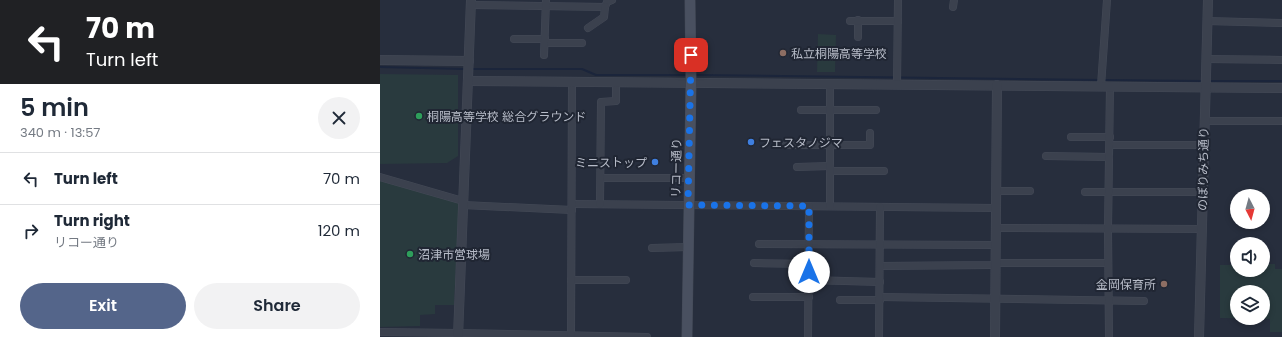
<!DOCTYPE html>
<meta charset="utf-8">
<style>
body{margin:0;font-family:Poppins,"Noto Sans JP",sans-serif;background:#f2f2f3;color:#1f2937;height:100vh;display:flex;flex-direction:column;font-size:15px;white-space:nowrap}
*{box-sizing:border-box;margin:0}
p{font-size:13px;color:#747a83}
.icon{flex:none;width:22px;height:22px;fill:none;stroke:currentColor;stroke-width:2;stroke-linecap:round;stroke-linejoin:round}
.map{position:relative;flex:1;overflow:hidden}
.sheet{display:flex;flex-direction:column;background:#fff;width:380px}
.sheet>*{flex:none}
.hud{background:#202124;color:#fff;overflow:hidden}
.needle{width:26px;rotate:174deg}
.fabs{position:absolute;left:850px;top:189px;display:grid;gap:8px}
.fabs a{display:grid;place-items:center;width:40px;height:40px;border-radius:50%;background:#fff;box-shadow:0 2px 6px #0003;font-size:20px}
.pin{position:absolute;display:grid;place-items:center;width:34px;height:34px;color:#fff;margin:-17px;border-radius:8px;box-shadow:0 2px 6px #0006}
.me{position:absolute;width:44px;margin:-22px;rotate:0deg;stroke-linejoin:round;filter:drop-shadow(0 0 3px #0008)}
.turn{display:flex;align-items:center;gap:14px;height:84px;padding:0 20px;font-size:18px}
.turn .icon{width:52px;height:52px;stroke-width:2.5}
.turn b{display:block;font-size:28px;line-height:34px}
.round{display:grid;place-items:center;flex:none;width:42px;height:42px;border-radius:21px;background:#f2f2f3}
.summary{display:flex;align-items:center;justify-content:space-between;height:68px;padding:0 20px}
h1{font-size:24px;font-weight:600;line-height:30px}
.button{display:flex;gap:8px;margin-top:auto;padding:8px 20px}
.button a{flex:1;height:46px;border-radius:24px;background:#54658a;color:#fff;font-size:16px;font-weight:600;line-height:46px;text-align:center}
.button a+a{background:#f2f2f3;color:#1f2937}
ul{padding:0;list-style:none}
li{display:flex;align-items:center;gap:12px;height:52px;padding:0 20px;border-top:1px solid #e0e1e3}
li div{flex:1}
li b{display:block;font-size:15px}
li em{font-style:normal}
main{display:flex;flex:1;min-height:0}
.map>svg:first-child{display:block}
.garden{fill:#293a3e;fill-rule:evenodd}
.lines{fill:none;stroke-linecap:round;stroke-linejoin:round}
.stream{stroke:#1b253b;stroke-width:2}
.minor-casing{stroke:#444a57;stroke-width:8}
.tertiary-casing{stroke:#444a57;stroke-width:10}
.secondary-casing{stroke:#444a57;stroke-width:11}
.minor{stroke:#3b414e;stroke-width:7}
.tertiary{stroke:#3b414e;stroke-width:9}
.secondary{stroke:#495060;stroke-width:10}
.route{stroke:#1a73e8;stroke-width:7;stroke-dasharray:0 12.6}
.education-dot{fill:#8d6e63;stroke:#202633;stroke-width:1.5}
.leisure-dot{fill:#2e9e5b;stroke:#202633;stroke-width:1.5}
.shop-dot{fill:#3f7fe0;stroke:#202633;stroke-width:1.5}
.labels{text-anchor:middle;dominant-baseline:central;stroke-width:4;stroke-linejoin:round;paint-order:stroke}
.poi-label{font-size:12px;fill:#b7bcc8;stroke:#202633;text-anchor:start}
.street-label{font-size:12px;fill:#b7bcc8;stroke:#202633}
</style>
<main>
<section class="sheet">
<div class="hud">
<div class="turn"><svg class="icon" aria-label="left" viewBox="0 0 24 24"><path d="M17 20v-9H6M10 6l-5 5 5 5"/></svg><div><b>70 m</b>Turn left</div></div>
</div>
<div class="summary"><div><h1>5 min</h1><p>340 m · 13:57</p></div><a class="round"><svg class="icon" aria-label="close" viewBox="0 0 24 24"><path d="M6 6l12 12M18 6L6 18"/></svg></a></div>
<ul>
<li><svg class="icon" aria-label="left" viewBox="0 0 24 24"><path d="M17 20v-9H6M10 6l-5 5 5 5"/></svg><div><b>Turn left</b></div><em>70 m</em></li>
<li><svg class="icon" aria-label="right" viewBox="0 0 24 24"><path d="M7 20v-9h11M14 6l5 5-5 5"/></svg><div><b>Turn right</b><p>リコー通り</p></div><em>120 m</em></li>
</ul>
<div class="button"><a>Exit</a><a>Share</a></div>
</section>
<div class="map">
<svg width="902" height="337" viewBox="0 0 902 337">
<rect width="100%" height="100%" fill="#272e3d"/>
<g class="garden">
<polygon points="438,34 456,35 455,72 437,72"/>
<polygon points="0,74 78,75 78,156 67,163 0,164"/>
<polygon points="0,180 79,203 74,305 55,305 55,314 40,315 40,326 0,327"/>
<path d="M883 264H895V269H902V332H890V319L840 318V265H857V270H883ZM857 292H883V318H857Z"/>
</g>
<g class="lines">
<g class="stream">
<polyline points="0,67 85,69"/>
<polyline points="91,69 202,69 216,75 307,75"/>
<polyline points="314,75 719,80"/>
<polyline points="724,80 823,81"/>
<polyline points="828,81 902,81"/>
</g>
<g class="minor-casing">
<g id="minor">
<polyline points="91,5 225,7 227,2 232,0"/>
<polyline points="573,7 574,0"/>
<polyline points="478,20 478,37"/>
<polyline points="470,21 518,21"/>
<polyline points="827,21 902,23"/>
<polyline points="208,28 224,17 225,7"/>
<polyline points="134,39 165,39"/>
<polyline points="165,43 202,43"/>
<polyline points="164,55 166,0"/>
<polyline points="826,59 902,60"/>
<polyline points="517,85 518,0"/>
<polyline points="721,86 727,0"/>
<polyline points="421,110 496,110"/>
<polyline points="824,121 902,121"/>
<polyline points="691,137 730,137"/>
<polyline points="406,145 490,145 490,133"/>
<polyline points="730,145 824,145"/>
<polyline points="666,156 729,157"/>
<polyline points="417,167 450,166"/>
<polyline points="450,171 504,171"/>
<polyline points="0,177 83,201"/>
<polyline points="221,178 309,178"/>
<polyline points="616,191 650,191"/>
<polyline points="705,192 823,192"/>
<polyline points="193,204 616,208"/>
<polyline points="220,204 221,102 236,101 236,82"/>
<polyline points="83,205 192,210"/>
<polyline points="450,206 450,84"/>
<polyline points="616,228 822,229"/>
<polyline points="379,244 616,245"/>
<polyline points="272,248 308,247"/>
<polyline points="374,263 429,264"/>
<polyline points="500,266 612,265 615,263 728,263"/>
<polyline points="191,280 246,280"/>
<polyline points="429,280 500,282"/>
<polyline points="373,297 429,297"/>
<polyline points="500,297 764,301"/>
<polyline points="460,300 500,300"/>
<polyline points="0,332 78,333 267,337"/>
<polyline points="191,337 192,82"/>
<polyline points="428,337 429,206"/>
<polyline points="499,337 500,207"/>
<polyline points="729,337 728,229 730,86"/>
</g>
</g>
<g class="tertiary-casing">
<g id="tertiary">
<polyline points="0,60 89,61"/>
<polyline points="88,81 902,88"/>
<polyline points="78,337 91,0"/>
<polyline points="615,337 617,85"/>
<polyline points="819,337 828,0"/>
</g>
</g>
<g class="secondary-casing">
<polyline id="secondary" points="307,337 311,82 310,0"/>
</g>
<use href="#minor" class="minor"/>
<use href="#tertiary" class="tertiary"/>
<use href="#secondary" class="secondary"/>
</g>
<g class="lines">
<polyline class="route" points="311,55 308,205 429,206 429,272"/>
</g>
<g class="education-dot">
<circle cx="403" cy="53" r="4"/>
<circle cx="784" cy="284" r="4"/>
</g>
<g class="leisure-dot">
<circle cx="39" cy="116" r="4"/>
<circle cx="30" cy="254" r="4"/>
</g>
<g class="shop-dot">
<circle cx="371" cy="142" r="4"/>
<circle cx="275" cy="162" r="4"/>
</g>
<g class="labels">
<g class="poi-label">
<text x="411" y="53">私立桐陽高等学校</text>
<text x="47" y="116">桐陽高等学校 総合グラウンド</text>
<text x="379" y="142">フェスタノジマ</text>
<text x="267" y="162" text-anchor="end">ミニストップ</text>
<text x="38" y="254">沼津市営球場</text>
<text x="776" y="284" text-anchor="end">金岡保育所</text>
</g>
<g class="street-label">
<text transform="translate(296 168) rotate(-89)">リコー通り</text>
<text transform="translate(823 169) rotate(-89)">のぼりみち通り</text>
</g>
</g>
</svg>
<div class="fabs">
<a><svg class="needle" viewBox="-14 -14 28 28"><path d="M0-13l5 13h-10z" fill="#e53935"/><path d="M0 13l5-13h-10z" fill="#747a83"/></svg></a>
<a><svg class="icon" aria-label="sound" viewBox="0 0 24 24"><path d="M4 9h4l5-4v14l-5-4H4zM17 9q2 3 0 6"/></svg></a>
<a><svg class="icon" aria-label="layers" viewBox="0 0 24 24"><path d="M12 4l9 5-9 5-9-5zM3 14l9 5 9-5"/></svg></a>
</div>
<div class="pin" style="left:311px;top:55px;background:#d93025"><svg class="icon" aria-label="arrive" viewBox="0 0 24 24"><path d="M6 21V4h12l-3 4 3 4H6"/></svg></div>
<svg class="me" style="left:429px;top:272px" viewBox="-20 -20 40 40"><circle r="19" fill="#fff"/><path d="M0-13L10 11 0 6-10 11z" fill="#1a73e8"/></svg>
</div>
</main>
